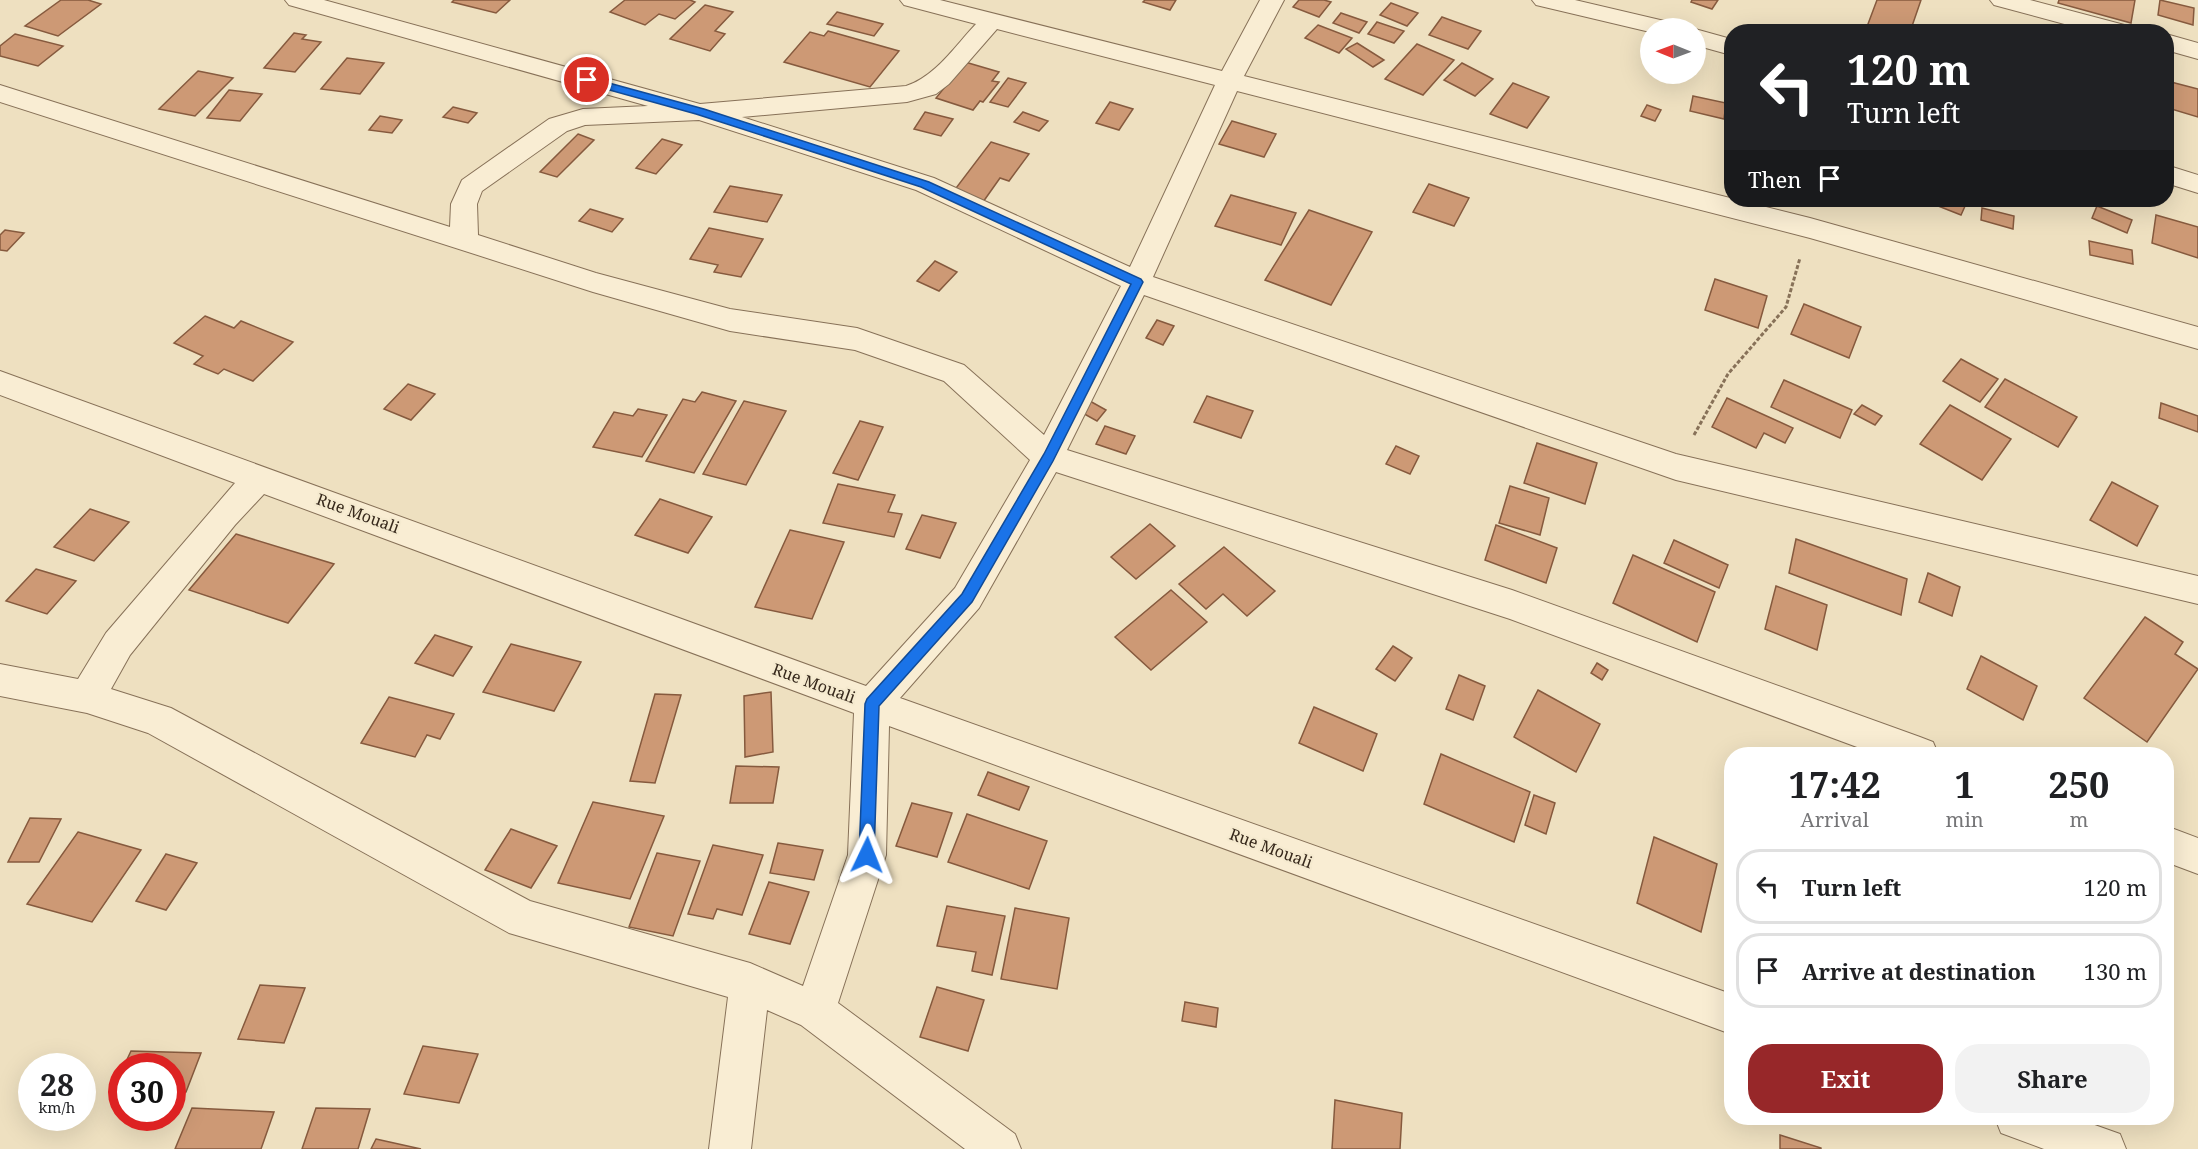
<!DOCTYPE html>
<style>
body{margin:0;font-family:"Noto Serif",serif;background:#f2f2f2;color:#202124;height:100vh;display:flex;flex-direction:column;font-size:22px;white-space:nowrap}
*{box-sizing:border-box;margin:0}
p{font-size:20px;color:#757577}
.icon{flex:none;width:33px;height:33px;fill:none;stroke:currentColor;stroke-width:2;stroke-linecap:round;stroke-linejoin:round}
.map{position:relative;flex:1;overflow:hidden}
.details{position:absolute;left:1724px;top:747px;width:450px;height:378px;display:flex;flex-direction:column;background:#fff;border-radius:24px;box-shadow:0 6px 24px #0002}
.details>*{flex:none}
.banner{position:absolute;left:1724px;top:24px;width:450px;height:183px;border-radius:24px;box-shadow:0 6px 24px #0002;background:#202124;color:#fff;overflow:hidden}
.needle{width:39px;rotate:271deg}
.tools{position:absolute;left:1640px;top:18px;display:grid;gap:12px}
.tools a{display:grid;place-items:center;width:66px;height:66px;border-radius:50%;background:#fff;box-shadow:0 6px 24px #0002;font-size:30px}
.speed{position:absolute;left:18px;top:1053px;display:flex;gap:12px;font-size:30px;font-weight:700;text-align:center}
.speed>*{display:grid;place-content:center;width:78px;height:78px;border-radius:50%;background:#fff;box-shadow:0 6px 24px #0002;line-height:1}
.speed small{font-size:15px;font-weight:400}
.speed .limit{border:9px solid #d22;background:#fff;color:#111}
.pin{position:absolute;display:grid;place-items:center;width:51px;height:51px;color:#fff;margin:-26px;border:3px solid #fff;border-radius:50%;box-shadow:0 2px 6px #0007}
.me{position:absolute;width:66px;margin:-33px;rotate:2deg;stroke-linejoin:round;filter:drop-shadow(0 0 4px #0008)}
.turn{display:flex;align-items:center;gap:21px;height:126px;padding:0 24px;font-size:27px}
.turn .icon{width:78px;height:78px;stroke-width:2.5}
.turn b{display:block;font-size:42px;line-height:51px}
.then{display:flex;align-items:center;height:57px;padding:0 24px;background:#0003;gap:12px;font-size:22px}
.eta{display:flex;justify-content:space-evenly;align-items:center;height:102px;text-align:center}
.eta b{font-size:36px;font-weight:700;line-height:42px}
.button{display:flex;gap:12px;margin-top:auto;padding:12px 24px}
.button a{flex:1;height:69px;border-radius:24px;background:#972729;color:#fff;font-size:24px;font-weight:700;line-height:69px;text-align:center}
.button a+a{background:#f2f2f2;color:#202124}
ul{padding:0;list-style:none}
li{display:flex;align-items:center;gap:18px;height:75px;margin:0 12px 9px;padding:0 12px;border:3px solid #e0e0e0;border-radius:24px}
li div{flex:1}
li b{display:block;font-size:22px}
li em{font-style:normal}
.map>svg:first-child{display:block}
.building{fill:#cd9975;stroke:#865a3e;stroke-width:1.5}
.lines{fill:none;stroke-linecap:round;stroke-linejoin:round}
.street-casing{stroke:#877158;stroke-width:2}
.path{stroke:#877158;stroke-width:3;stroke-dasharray:4 2;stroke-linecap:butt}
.street{fill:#f9edd3;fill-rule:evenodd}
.route{fill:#1a73e8;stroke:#114b97;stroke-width:1.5}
.labels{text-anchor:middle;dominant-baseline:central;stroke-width:4.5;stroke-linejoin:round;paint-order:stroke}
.street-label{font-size:16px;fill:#37291c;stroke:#f5eacf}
</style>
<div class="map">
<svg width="2198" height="1149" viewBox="0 0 2198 1149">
<rect width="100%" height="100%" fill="#eee0c0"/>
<g class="building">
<polygon points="61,0 88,0 101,4 58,36 25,26"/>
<polygon points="454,0 510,0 496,13 452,2"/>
<polygon points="625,0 690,0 695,2 675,19 659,14 645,25 610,12"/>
<polygon points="1145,0 1176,0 1170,10 1143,2"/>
<polygon points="1299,0 1324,0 1331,2 1319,17 1293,7"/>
<polygon points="1692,0 1718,0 1712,9 1691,2"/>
<polygon points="1877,0 1921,0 1910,32 1865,32"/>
<polygon points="2059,0 2135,0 2131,23 2058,3"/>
<polygon points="2160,0 2194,8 2193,25 2158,15"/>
<polygon points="1391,3 1418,13 1407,26 1380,15"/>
<polygon points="705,5 733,12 715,31 725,34 710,51 670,39"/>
<polygon points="837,12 883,24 874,36 827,24"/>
<polygon points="1341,13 1367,22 1359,33 1333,23"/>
<polygon points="1442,17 1481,31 1468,49 1429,35"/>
<polygon points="1377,22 1404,31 1394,43 1368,34"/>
<polygon points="1318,25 1352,38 1339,53 1305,38"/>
<polygon points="828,31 899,51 870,87 784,62 810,32 824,36"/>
<polygon points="294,33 306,35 302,39 321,42 295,72 264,68"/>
<polygon points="15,34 63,46 38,66 0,56 0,46"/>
<polygon points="1357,43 1384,60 1373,67 1346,49"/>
<polygon points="1417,44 1454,60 1423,95 1385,79"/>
<polygon points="347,58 384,63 360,94 321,89"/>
<polygon points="965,62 999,72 992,81 999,82 983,102 980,101 973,110 936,98"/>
<polygon points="1462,63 1493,79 1475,96 1444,80"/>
<polygon points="198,71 233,78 195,116 159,109"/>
<polygon points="1008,78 1026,83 1008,107 990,102"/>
<polygon points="2171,82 2198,89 2198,117 2168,108"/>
<polygon points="1513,83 1549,97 1527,128 1490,114"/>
<polygon points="229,90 262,94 240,121 207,118"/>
<polygon points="1693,96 1726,103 1724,119 1690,111"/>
<polygon points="1110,102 1133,109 1119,130 1096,123"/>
<polygon points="1647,105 1661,110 1655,121 1641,116"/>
<polygon points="453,107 477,113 468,123 443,117"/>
<polygon points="925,112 953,119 941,136 914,129"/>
<polygon points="1023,112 1048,121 1039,131 1014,122"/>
<polygon points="380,116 402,120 392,133 369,130"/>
<polygon points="1232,121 1276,134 1264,157 1219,144"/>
<polygon points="578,134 594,140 557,177 540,172"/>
<polygon points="662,139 682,145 656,174 636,168"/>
<polygon points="991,142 1029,154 1009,181 1000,178 983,202 953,192"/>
<polygon points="1429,184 1469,198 1454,226 1413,212"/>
<polygon points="730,186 782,195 767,222 714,212"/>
<polygon points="1231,195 1296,213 1281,245 1215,226"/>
<polygon points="1923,200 1955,200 1966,204 1961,215"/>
<polygon points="2097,206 2132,220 2127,233 2092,218"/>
<polygon points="1982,208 2014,216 2013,229 1981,220"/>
<polygon points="590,209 623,219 612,232 579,221"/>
<polygon points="1309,210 1372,232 1331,305 1265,280"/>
<polygon points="2156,215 2198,227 2198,258 2152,243"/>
<polygon points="709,228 763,239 741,277 714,272 718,265 690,259"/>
<polygon points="5,230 24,233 7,251 0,250 0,235"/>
<polygon points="2089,241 2132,250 2133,264 2090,255"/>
<polygon points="935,261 957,272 939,291 917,281"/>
<polygon points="1715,279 1767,296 1758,328 1705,310"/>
<polygon points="1804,304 1861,327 1849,358 1791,334"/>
<polygon points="205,316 234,328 241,321 293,342 253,381 224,369 218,374 194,364 203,356 174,343"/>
<polygon points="1157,320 1174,326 1163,345 1146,338"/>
<polygon points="1961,359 1998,379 1980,402 1943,381"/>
<polygon points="2005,379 2077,417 2058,447 1985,407"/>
<polygon points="1784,380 1852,410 1840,438 1771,407"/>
<polygon points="408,384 435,394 411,420 384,409"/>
<polygon points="702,392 736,401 694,473 646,461 683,399 695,402"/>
<polygon points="1207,396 1253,411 1241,438 1194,422"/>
<polygon points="1727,398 1793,428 1785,443 1764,433 1756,448 1712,427"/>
<polygon points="1088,400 1106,410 1097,421 1079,411"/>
<polygon points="744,401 786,411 746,485 703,474"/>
<polygon points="2161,403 2198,416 2198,432 2159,418"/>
<polygon points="1862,405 1882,416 1875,425 1854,414"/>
<polygon points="1950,405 2011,439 1982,480 1920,444"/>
<polygon points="638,409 667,415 642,457 593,447 614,412 633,416"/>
<polygon points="860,421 883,427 858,480 833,473"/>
<polygon points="1105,426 1135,436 1126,454 1096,444"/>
<polygon points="1537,443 1597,463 1585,504 1524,483"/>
<polygon points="1396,446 1419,456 1410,474 1386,464"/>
<polygon points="2112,482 2158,506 2137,546 2090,520"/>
<polygon points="838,484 895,495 888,512 902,514 894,537 823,523"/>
<polygon points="1510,486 1549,498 1540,535 1499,523"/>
<polygon points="660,499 712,517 688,553 635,535"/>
<polygon points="90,509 129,522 94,561 54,547"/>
<polygon points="922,515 956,523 940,558 906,549"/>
<polygon points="1150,524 1175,546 1136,579 1111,557"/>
<polygon points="1496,525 1557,548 1546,583 1485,560"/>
<polygon points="790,530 844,542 812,619 755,607"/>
<polygon points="236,534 334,564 288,623 189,590"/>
<polygon points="1796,539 1907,579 1901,615 1789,573"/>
<polygon points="1674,540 1728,565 1719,588 1664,563"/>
<polygon points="1224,547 1275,591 1247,616 1223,594 1206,609 1179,584"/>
<polygon points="1633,555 1715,592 1697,642 1613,603"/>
<polygon points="36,569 76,581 47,614 6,601"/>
<polygon points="1928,573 1960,587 1952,616 1919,602"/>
<polygon points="1776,586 1827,605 1817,650 1765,629"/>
<polygon points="1171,590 1207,622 1151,670 1115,637"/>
<polygon points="2145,617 2183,642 2175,654 2198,669 2147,742 2084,698"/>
<polygon points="435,635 472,647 453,676 415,663"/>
<polygon points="511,644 581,662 554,711 483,692"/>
<polygon points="1393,646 1412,658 1395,681 1376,669"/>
<polygon points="1981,656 2037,686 2023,720 1967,689"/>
<polygon points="1597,663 1608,670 1602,680 1591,673"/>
<polygon points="1459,675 1485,686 1473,720 1446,709"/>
<polygon points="1538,690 1600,724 1576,772 1514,737"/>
<polygon points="771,692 773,752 745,757 744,696"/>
<polygon points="655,694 681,695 655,783 630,781"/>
<polygon points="389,697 454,714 440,739 427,735 415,757 361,743"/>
<polygon points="1314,707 1377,734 1363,771 1299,743"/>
<polygon points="1441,754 1530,792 1514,842 1424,804"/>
<polygon points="736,766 779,767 773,803 730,803"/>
<polygon points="988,772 1029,787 1019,810 978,795"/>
<polygon points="1534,795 1555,803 1546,834 1525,825"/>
<polygon points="593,802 664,816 630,899 558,883"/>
<polygon points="912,803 952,813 937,857 896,846"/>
<polygon points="967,814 1047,841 1029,889 948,862"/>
<polygon points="30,818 61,819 39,862 8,862"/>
<polygon points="511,829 557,846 531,888 485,870"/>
<polygon points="78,832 141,850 92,922 27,904"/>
<polygon points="1654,837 1717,864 1701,932 1637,903"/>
<polygon points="778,843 823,850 814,880 770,873"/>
<polygon points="713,845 763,855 742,915 717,909 713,919 688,914"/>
<polygon points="657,853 700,861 673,936 629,927"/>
<polygon points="166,854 197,863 166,910 136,901"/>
<polygon points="769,882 809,892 790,944 749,934"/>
<polygon points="947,906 1005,916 992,975 972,971 976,952 937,946"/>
<polygon points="1015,908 1069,918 1057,989 1001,979"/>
<polygon points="260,985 305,988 284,1043 238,1039"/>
<polygon points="937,987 984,1000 968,1051 920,1037"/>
<polygon points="1185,1002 1218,1008 1216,1027 1182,1021"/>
<polygon points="423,1046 478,1054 459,1103 404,1094"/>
<polygon points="131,1051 201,1053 186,1092 172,1091 172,1066 124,1066"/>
<polygon points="1335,1100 1402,1113 1400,1149 1332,1149"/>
<polygon points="192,1108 274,1112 261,1149 175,1149"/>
<polygon points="316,1108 370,1109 358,1149 302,1149"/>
<polygon points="1780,1135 1821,1148 1821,1149 1780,1149"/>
<polygon points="376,1139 421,1149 371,1149"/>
</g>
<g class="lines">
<g class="street-casing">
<g id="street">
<path d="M285 0H324L700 104 906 86C935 77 955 46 976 24L904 5 900 0H940L1222 71 1260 0H1284L1244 76 1810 218 2198 327V349L1810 238 1237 91 1153 277 1676 454 2198 576V604L1676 480 1144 295 1067 450 1512 590 1920 737 1933 742 1938 754H1876L1510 619 1056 472 979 608 900 698 1731 994V1034L889 726 886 855 838 1003 1015 1134 1021 1149H965L801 1025 767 1010 751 1149H709L728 997 509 933 148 733 87 713 0 696V664L78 679 106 633 235 483 0 395V371L866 686 955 588 1030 460 944 381 855 350 730 331 593 292 0 102V85L450 227 451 204 462 180 549 119 583 109 648 106 289 5ZM997 29 1215 85 1130 267 934 178 742 117 907 102 936 94 949 84ZM699 120 916 190 1121 286 1044 435 964 365 857 328 730 309 596 273 478 235 477 204 482 191 567 131 585 125ZM264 494 854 713 848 855 803 986 750 963 530 901 171 708 111 689 130 655 235 525Z"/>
<polygon points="1532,0 1575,0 1673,23 1677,28 1650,28 1650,32 1536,5"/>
<polygon points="1990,0 2030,0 2132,27 2136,32 2094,32 1994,5"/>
<polygon points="1695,29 1731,39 1731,55 1695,45"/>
<polygon points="2166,34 2198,43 2198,59 2166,50"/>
<polygon points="2166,165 2198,175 2198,193 2166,183"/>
<polygon points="2166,826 2198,838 2198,874 2166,862"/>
<polygon points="1995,1118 2075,1118 2120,1134 2126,1149 2044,1149 2001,1133"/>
</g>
</g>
<polyline class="path" points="1694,435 1728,374 1786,307 1800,258"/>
<use href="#street" class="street"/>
</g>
<polygon class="route" points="587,77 704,109 929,182 1141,279 1143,282 1053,461 972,602 879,706 874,855 872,860 867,862 861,860 859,855 865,704 867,699 962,594 1044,454 1131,284 921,187 696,114 584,83 584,78"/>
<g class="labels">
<g class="street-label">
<text transform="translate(358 513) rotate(20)">Rue Mouali</text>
<text transform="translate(814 683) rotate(20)">Rue Mouali</text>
<text transform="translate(1271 848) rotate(20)">Rue Mouali</text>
</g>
</g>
</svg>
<div class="tools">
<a><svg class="needle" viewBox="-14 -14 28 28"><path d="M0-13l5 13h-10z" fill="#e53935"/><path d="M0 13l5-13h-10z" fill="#757577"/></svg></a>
</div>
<div class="speed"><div>28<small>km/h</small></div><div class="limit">30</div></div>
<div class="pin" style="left:587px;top:80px;background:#d93025"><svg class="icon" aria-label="arrive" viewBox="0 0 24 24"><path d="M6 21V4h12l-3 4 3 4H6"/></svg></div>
<svg class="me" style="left:867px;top:855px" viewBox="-20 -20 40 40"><path d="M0-17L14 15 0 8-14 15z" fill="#1a73e8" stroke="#fff" stroke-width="4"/></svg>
<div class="banner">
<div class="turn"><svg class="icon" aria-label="left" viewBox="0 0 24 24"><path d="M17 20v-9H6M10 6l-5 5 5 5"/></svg><div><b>120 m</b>Turn left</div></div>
<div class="then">Then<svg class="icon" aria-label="arrive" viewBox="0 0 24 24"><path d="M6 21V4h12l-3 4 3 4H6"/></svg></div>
</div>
<section class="details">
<div class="eta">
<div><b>17:42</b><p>Arrival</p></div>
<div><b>1</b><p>min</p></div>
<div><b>250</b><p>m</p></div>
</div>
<ul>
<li><svg class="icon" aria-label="left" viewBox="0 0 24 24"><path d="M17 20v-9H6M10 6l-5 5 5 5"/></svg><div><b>Turn left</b></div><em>120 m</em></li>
<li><svg class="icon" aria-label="arrive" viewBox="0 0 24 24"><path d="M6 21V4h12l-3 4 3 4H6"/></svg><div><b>Arrive at destination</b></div><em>130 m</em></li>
</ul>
<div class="button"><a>Exit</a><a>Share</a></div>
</section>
</div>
